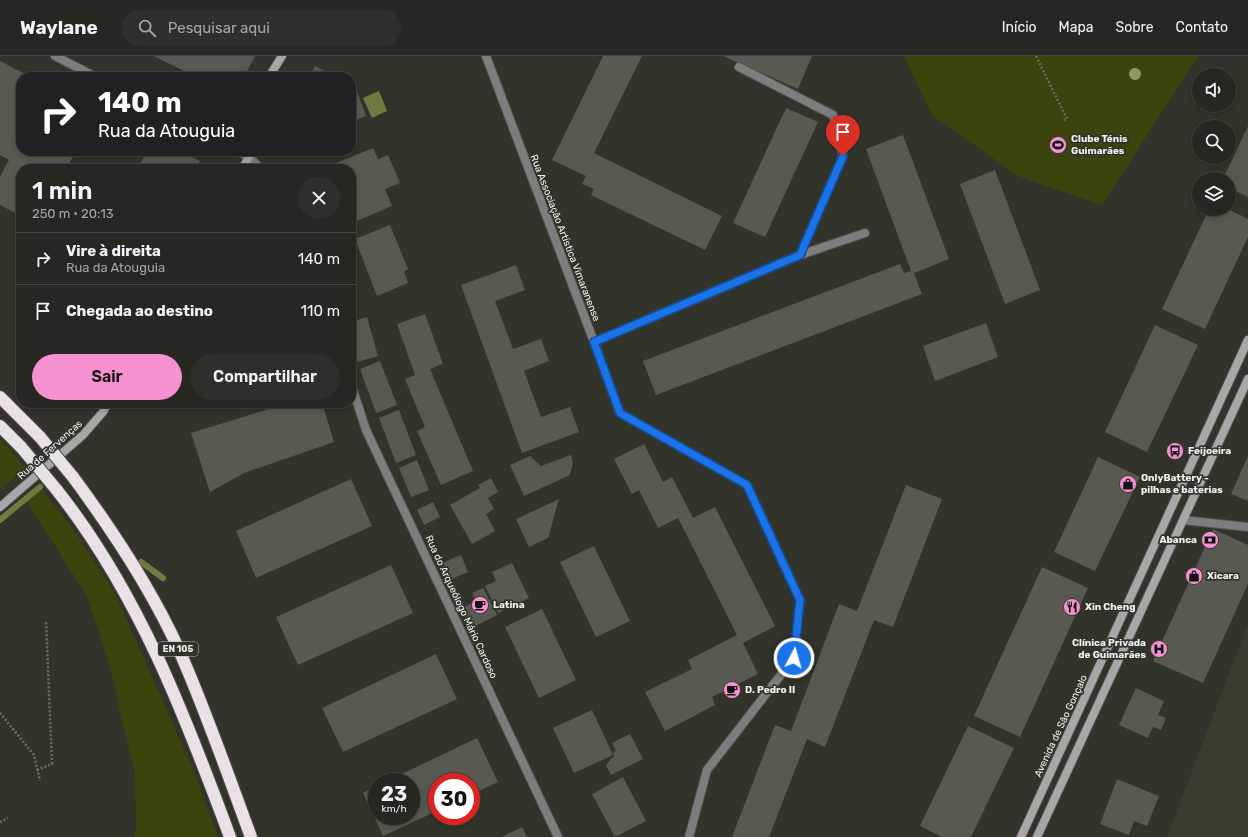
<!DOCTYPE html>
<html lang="pt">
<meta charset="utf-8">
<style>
body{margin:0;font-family:Rubik,sans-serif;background:#2e2f29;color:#f1f3f6;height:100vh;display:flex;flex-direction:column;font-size:15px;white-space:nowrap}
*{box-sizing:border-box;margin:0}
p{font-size:13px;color:#a4a5a5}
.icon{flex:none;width:22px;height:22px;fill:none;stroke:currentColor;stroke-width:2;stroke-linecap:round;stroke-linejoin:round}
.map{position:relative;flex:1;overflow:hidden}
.side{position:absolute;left:16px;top:108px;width:340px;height:244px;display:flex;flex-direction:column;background:#262720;border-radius:16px;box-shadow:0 2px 6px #0003,0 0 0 1px #42443e}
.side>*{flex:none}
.banner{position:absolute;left:16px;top:16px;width:340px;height:84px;border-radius:16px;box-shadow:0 2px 6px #0003,0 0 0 1px #42443e;background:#202124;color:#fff;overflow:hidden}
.fabs{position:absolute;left:1192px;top:12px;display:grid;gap:8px}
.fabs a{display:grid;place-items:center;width:44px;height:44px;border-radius:50%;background:#262720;box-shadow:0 2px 6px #0003,0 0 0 1px #42443e;font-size:20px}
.speed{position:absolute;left:368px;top:717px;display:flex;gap:8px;font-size:20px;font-weight:700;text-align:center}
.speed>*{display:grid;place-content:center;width:52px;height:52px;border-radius:50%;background:#262720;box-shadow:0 2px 6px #0003,0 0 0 1px #42443e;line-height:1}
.speed small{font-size:10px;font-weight:400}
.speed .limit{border:6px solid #d22;background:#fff;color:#111}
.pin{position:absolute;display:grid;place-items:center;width:34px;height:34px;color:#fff;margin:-41px -17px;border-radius:50% 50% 50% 0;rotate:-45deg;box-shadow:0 0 4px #0007}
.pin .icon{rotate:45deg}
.me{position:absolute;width:44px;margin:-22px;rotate:6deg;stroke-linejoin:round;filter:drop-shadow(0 0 3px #0008)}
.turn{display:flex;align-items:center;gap:14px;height:84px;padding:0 16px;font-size:18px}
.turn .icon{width:52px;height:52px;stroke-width:2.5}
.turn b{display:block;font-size:28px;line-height:34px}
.round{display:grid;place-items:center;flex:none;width:42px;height:42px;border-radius:21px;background:#2e2f29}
.overview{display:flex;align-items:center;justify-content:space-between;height:68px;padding:0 16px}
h1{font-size:24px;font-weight:600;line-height:30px}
.button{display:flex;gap:8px;margin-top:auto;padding:8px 16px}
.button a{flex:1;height:46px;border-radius:24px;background:#f591d1;color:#111;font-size:16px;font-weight:600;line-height:46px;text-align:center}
.button a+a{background:#2e2f29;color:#f1f3f6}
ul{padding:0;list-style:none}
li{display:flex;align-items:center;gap:12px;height:52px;padding:0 16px;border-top:1px solid #42443e}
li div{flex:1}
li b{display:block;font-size:15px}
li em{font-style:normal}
header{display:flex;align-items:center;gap:24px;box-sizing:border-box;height:56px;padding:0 20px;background:#262720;border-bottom:1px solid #42443e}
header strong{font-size:19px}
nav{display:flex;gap:22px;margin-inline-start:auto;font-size:14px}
.search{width:280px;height:36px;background:#2e2f29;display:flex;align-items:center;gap:10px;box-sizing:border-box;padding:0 14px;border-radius:22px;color:#a4a5a5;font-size:15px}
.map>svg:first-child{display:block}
.built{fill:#3a3d2e}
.green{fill:#3c430d}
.water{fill:#6f7940}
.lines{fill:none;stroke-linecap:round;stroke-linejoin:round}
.stream{stroke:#6f7940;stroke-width:6}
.building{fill:#585a51}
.street-casing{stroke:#51534a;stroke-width:10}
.secondary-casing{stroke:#51534a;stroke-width:10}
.highway-casing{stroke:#51534a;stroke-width:14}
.path{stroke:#6d6f67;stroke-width:2.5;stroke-dasharray:2 2;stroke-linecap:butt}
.street{stroke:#807b7e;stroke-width:8}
.secondary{stroke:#aba4a8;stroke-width:8}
.highway{stroke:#ece0e7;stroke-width:12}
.highway-bridge-casing{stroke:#51534a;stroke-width:14;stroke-linecap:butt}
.highway-bridge{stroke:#ece0e7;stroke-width:12}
.tree{fill:#909966}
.route-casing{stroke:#114b97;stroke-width:10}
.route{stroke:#1a73e8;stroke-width:7}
.labels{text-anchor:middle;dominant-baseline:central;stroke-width:3.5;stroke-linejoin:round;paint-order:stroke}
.shield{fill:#32342b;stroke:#b8bab3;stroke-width:1}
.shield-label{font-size:9px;font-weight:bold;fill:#f1f3ed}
.poi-label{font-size:10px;font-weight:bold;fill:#f1f3ed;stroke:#32342b;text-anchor:start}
.street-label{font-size:10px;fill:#f1f3ed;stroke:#32342b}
</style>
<header>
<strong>Waylane</strong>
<div class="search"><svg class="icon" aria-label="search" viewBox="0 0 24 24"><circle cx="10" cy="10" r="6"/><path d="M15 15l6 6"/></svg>Pesquisar aqui</div>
<nav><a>Início</a><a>Mapa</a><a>Sobre</a><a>Contato</a></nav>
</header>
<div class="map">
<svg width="1248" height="781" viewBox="0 0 1248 781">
<rect width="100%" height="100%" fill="#32342b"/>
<polygon class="built" points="1248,568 1248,781 1167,781"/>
<g class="green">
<polygon points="904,0 1198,0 1102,149 1018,120 932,59"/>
<polygon points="0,383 8,391 26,413 0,433"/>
<polygon points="40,431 74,474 115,538 193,713 218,781 134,781 136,770 135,717 108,604 87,540 25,443"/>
</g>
<polygon class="water" points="379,35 387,55 372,62 363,42"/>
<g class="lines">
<g class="stream">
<polyline points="0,464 40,431"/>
<polyline points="141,506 163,522"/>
</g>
</g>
<g class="building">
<polygon points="154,0 255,0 244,21 196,21"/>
<polygon points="603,0 642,0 594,97 722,160 705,194 591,139 594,133 582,128 586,120 552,104"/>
<polygon points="723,0 812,0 798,33"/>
<polygon points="0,5 31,21 21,21 21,95 76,95 66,113 21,113 21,160 0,149 0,121 9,104 0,99"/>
<polygon points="315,10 337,21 310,21"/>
<polygon points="351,28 355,30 366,60 351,66"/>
<polygon points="786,52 818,66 765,181 733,167"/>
<polygon points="1248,70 1248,141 1229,132 1229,123 1223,123"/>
<polygon points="903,79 949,203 914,217 922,238 656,339 643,305 900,208 904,217 911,215 866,93"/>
<polygon points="373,92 378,103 388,99 400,127 385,133 392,150 357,165 351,151 351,113 336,113 334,108"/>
<polygon points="147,95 179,95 200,105 196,113 138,113"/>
<polygon points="995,114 1040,234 1005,248 960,128"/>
<polygon points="1209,153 1228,153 1248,163 1248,181 1205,273 1162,253"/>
<polygon points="390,169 408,213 404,216 408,227 377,240 355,183"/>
<polygon points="516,209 525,234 495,245 513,293 541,283 549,305 524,315 541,361 570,351 579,376 522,397 461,229"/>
<polygon points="425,258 443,308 430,313 473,415 441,429 417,375 425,371 405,323 415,319 397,268"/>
<polygon points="367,261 378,300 357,306 351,286 351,266"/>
<polygon points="986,267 998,301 935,325 923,290"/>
<polygon points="1155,269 1198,289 1147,396 1105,376"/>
<polygon points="380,305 397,349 376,357 360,313"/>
<polygon points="288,347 322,347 334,386 244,417 210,436 191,377"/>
<polygon points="399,354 416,399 396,407 379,362"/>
<polygon points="644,388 663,426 672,421 693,462 715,451 775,570 743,587 758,618 712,641 715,649 665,675 645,636 692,613 688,604 737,579 678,462 658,472 639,434 632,438 614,403"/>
<polygon points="571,399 573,406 570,419 524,440 510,409 530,400 541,410"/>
<polygon points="1248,400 1248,445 1231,438"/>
<polygon points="1098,401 1140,421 1095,515 1054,496"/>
<polygon points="417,404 429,434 411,441 399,412"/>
<polygon points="491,422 498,436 488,442 494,453 486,458 495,475 472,488 450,449 480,432 478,429"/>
<polygon points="351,423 372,470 256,522 236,475"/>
<polygon points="906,429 942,443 893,571 874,564 825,691 807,683 769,781 732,781 775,669 791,675 839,548 857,555"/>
<polygon points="559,443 548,482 529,491 516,463"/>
<polygon points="433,446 440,461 424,469 417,454"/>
<polygon points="1213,473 1248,489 1248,528 1203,627 1153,605"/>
<polygon points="594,490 630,565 596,581 560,506"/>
<polygon points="461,499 468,516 449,524 442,507"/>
<polygon points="512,507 529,542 498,557 485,530 496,525 492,516"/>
<polygon points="391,509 413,557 298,609 276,561"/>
<polygon points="1042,511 1088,532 1020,681 974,660"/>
<polygon points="483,532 497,559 470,573 460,553 476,545 472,537"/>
<polygon points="542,553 576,624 539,642 505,571"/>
<polygon points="436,598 457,643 343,696 322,652"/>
<polygon points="1136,632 1164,645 1158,659 1166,662 1161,674 1153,671 1148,682 1119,669"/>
<polygon points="592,654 613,699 574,717 553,672"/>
<polygon points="968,670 1014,692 971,781 942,781 920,770"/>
<polygon points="630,678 643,703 611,719 606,709 614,700 613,696 616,695 612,687"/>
<polygon points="477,682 498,726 471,739 471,726 437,726 437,755 383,780 363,737 377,730 377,760 411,760 411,726 385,726"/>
<polygon points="623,721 646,765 615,781 592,738"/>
<polygon points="1117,723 1159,740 1147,770 1134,765 1129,779 1100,768"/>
<polygon points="522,771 527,781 502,781"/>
</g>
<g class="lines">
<g class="street-casing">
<g id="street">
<polyline points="55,0 96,21"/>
<polyline points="486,0 594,286 620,357 747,429 800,544 794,602 707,714 689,781"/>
<polyline points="739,11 833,59 843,100 800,199"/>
<polyline points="238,95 249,101 261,113"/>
<polyline points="594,286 800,199 865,177"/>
<polyline points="351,328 366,374 558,781"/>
<polyline points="1183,464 1248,471"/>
</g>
</g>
<g class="secondary-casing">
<g id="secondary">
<polyline points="269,21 282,0"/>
<polyline points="242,113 249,101"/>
<polyline points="0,451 83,379 103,356 108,347"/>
<polyline points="1021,781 1248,284"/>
<polyline points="1037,781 1248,323"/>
</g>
</g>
<g class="highway-casing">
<g id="highway">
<polyline points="0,341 40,381"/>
<polyline points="0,370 21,391"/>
<path d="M73 421C113 475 151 532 179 594 206 655 228 719 251 781"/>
<path d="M56 433C138 536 185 659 230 781"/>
</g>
</g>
<g class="path">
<polyline points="1036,0 1067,63 1064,64"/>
<polyline points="0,657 34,699 40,725"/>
<polyline points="37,714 52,708 46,564"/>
<polyline points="0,766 8,762"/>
</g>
<use href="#street" class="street"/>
<use href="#secondary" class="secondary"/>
<use href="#highway" class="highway"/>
<g class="highway-bridge-casing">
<g id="highway-bridge">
<polyline points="40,381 73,421"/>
<polyline points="21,391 56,433"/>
</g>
</g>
<use href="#highway-bridge" class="highway-bridge"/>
</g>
<circle class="tree" cx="1135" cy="18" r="6"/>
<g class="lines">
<g class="route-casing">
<polyline id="route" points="794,602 800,544 747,429 620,357 594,286 800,199 843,100"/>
</g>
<use href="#route" class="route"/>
</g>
<defs>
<g id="stadium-disc" transform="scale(0.9)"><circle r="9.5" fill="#f591d1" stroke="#32342b"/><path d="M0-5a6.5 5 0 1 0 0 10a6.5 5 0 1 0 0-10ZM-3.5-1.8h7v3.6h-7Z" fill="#111"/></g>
<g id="bus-disc" transform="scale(0.9)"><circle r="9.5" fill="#f591d1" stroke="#32342b"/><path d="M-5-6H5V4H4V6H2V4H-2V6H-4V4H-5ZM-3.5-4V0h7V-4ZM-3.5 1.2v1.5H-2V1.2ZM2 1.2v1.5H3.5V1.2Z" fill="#111"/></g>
<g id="shop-disc" transform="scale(0.9)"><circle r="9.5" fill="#f591d1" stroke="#32342b"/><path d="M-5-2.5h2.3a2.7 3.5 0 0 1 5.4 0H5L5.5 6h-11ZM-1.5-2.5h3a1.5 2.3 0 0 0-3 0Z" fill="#111"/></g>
<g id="bank-disc" transform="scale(0.9)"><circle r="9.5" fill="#f591d1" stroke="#32342b"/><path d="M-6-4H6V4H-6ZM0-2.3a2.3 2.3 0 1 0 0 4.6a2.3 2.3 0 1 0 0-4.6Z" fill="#111"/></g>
<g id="cafe-disc" transform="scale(0.9)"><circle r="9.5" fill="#f591d1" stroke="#32342b"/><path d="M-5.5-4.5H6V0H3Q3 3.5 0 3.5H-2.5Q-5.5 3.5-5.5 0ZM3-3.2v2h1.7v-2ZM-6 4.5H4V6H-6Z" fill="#111"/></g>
<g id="restaurant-disc" transform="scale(0.9)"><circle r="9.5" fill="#f591d1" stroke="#32342b"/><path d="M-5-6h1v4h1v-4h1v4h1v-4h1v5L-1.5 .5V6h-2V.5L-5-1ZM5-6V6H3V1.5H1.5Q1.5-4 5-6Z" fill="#111"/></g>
<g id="hospital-disc" transform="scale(0.9)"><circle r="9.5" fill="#f591d1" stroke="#32342b"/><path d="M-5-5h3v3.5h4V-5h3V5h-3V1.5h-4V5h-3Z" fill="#111"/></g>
</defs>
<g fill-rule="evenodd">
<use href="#stadium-disc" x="1058" y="89"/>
<use href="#bus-disc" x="1175" y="395"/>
<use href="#shop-disc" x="1128" y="428"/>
<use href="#bank-disc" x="1210" y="484"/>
<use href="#shop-disc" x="1194" y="520"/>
<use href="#cafe-disc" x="480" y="549"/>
<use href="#restaurant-disc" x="1072" y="551"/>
<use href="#hospital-disc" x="1159" y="593"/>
<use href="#cafe-disc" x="732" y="634"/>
</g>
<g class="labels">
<rect class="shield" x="158" y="586" width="40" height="14" rx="3"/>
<g class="shield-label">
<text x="178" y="593">EN 105</text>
</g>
<g class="poi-label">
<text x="1071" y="83">Clube Ténis<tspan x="1071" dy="12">Guimarães</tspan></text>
<text x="1188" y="395">Feijoeira</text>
<text x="1141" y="422">OnlyBattery -<tspan x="1141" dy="12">pilhas e baterias</tspan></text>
<text x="1197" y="484" text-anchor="end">Abanca</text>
<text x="1207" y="520">Xicara</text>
<text x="493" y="549">Latina</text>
<text x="1085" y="551">Xin Cheng</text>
<text x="1146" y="587" text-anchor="end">Clínica Privada<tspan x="1146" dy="12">de Guimarães</tspan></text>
<text x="745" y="634">D. Pedro II</text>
</g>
<g class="street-label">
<text transform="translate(565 182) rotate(69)">Rua Associação Artística Vimaranense</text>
<text transform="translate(50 394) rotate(-42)">Rua de Fervenças</text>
<text transform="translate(461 551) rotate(65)">Rua do Arqueólogo Mário Cardoso</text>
<text transform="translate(1061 670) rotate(-65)">Avenida de São Gonçalo</text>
</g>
</g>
</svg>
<div class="fabs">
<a><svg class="icon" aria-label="sound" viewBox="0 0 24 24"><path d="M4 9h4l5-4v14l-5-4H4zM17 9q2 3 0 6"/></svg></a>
<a><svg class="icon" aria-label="search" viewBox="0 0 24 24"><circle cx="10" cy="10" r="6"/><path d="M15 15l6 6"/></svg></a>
<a><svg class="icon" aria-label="layers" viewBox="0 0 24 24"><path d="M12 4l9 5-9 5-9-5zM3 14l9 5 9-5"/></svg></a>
</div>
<div class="speed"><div>23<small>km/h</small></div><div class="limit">30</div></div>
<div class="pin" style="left:843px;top:100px;background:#d93025"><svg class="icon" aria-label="arrive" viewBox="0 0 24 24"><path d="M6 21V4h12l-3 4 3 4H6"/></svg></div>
<svg class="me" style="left:794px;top:602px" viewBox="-20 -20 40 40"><circle r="17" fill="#1a73e8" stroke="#fff" stroke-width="3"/><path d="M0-11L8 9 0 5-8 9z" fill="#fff"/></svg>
<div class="banner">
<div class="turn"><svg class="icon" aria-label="right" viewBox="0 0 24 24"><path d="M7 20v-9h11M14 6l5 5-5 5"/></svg><div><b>140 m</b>Rua da Atouguia</div></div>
</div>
<section class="side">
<div class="overview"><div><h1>1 min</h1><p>250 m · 20:13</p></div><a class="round"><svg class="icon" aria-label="close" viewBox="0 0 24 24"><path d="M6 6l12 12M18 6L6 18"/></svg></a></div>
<ul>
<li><svg class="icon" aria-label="right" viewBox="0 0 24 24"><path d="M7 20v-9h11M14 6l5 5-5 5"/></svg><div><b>Vire à direita</b><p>Rua da Atouguia</p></div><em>140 m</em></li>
<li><svg class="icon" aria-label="arrive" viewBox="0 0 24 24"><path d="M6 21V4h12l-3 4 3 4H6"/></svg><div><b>Chegada ao destino</b></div><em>110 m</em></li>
</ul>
<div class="button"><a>Sair</a><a>Compartilhar</a></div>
</section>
</div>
